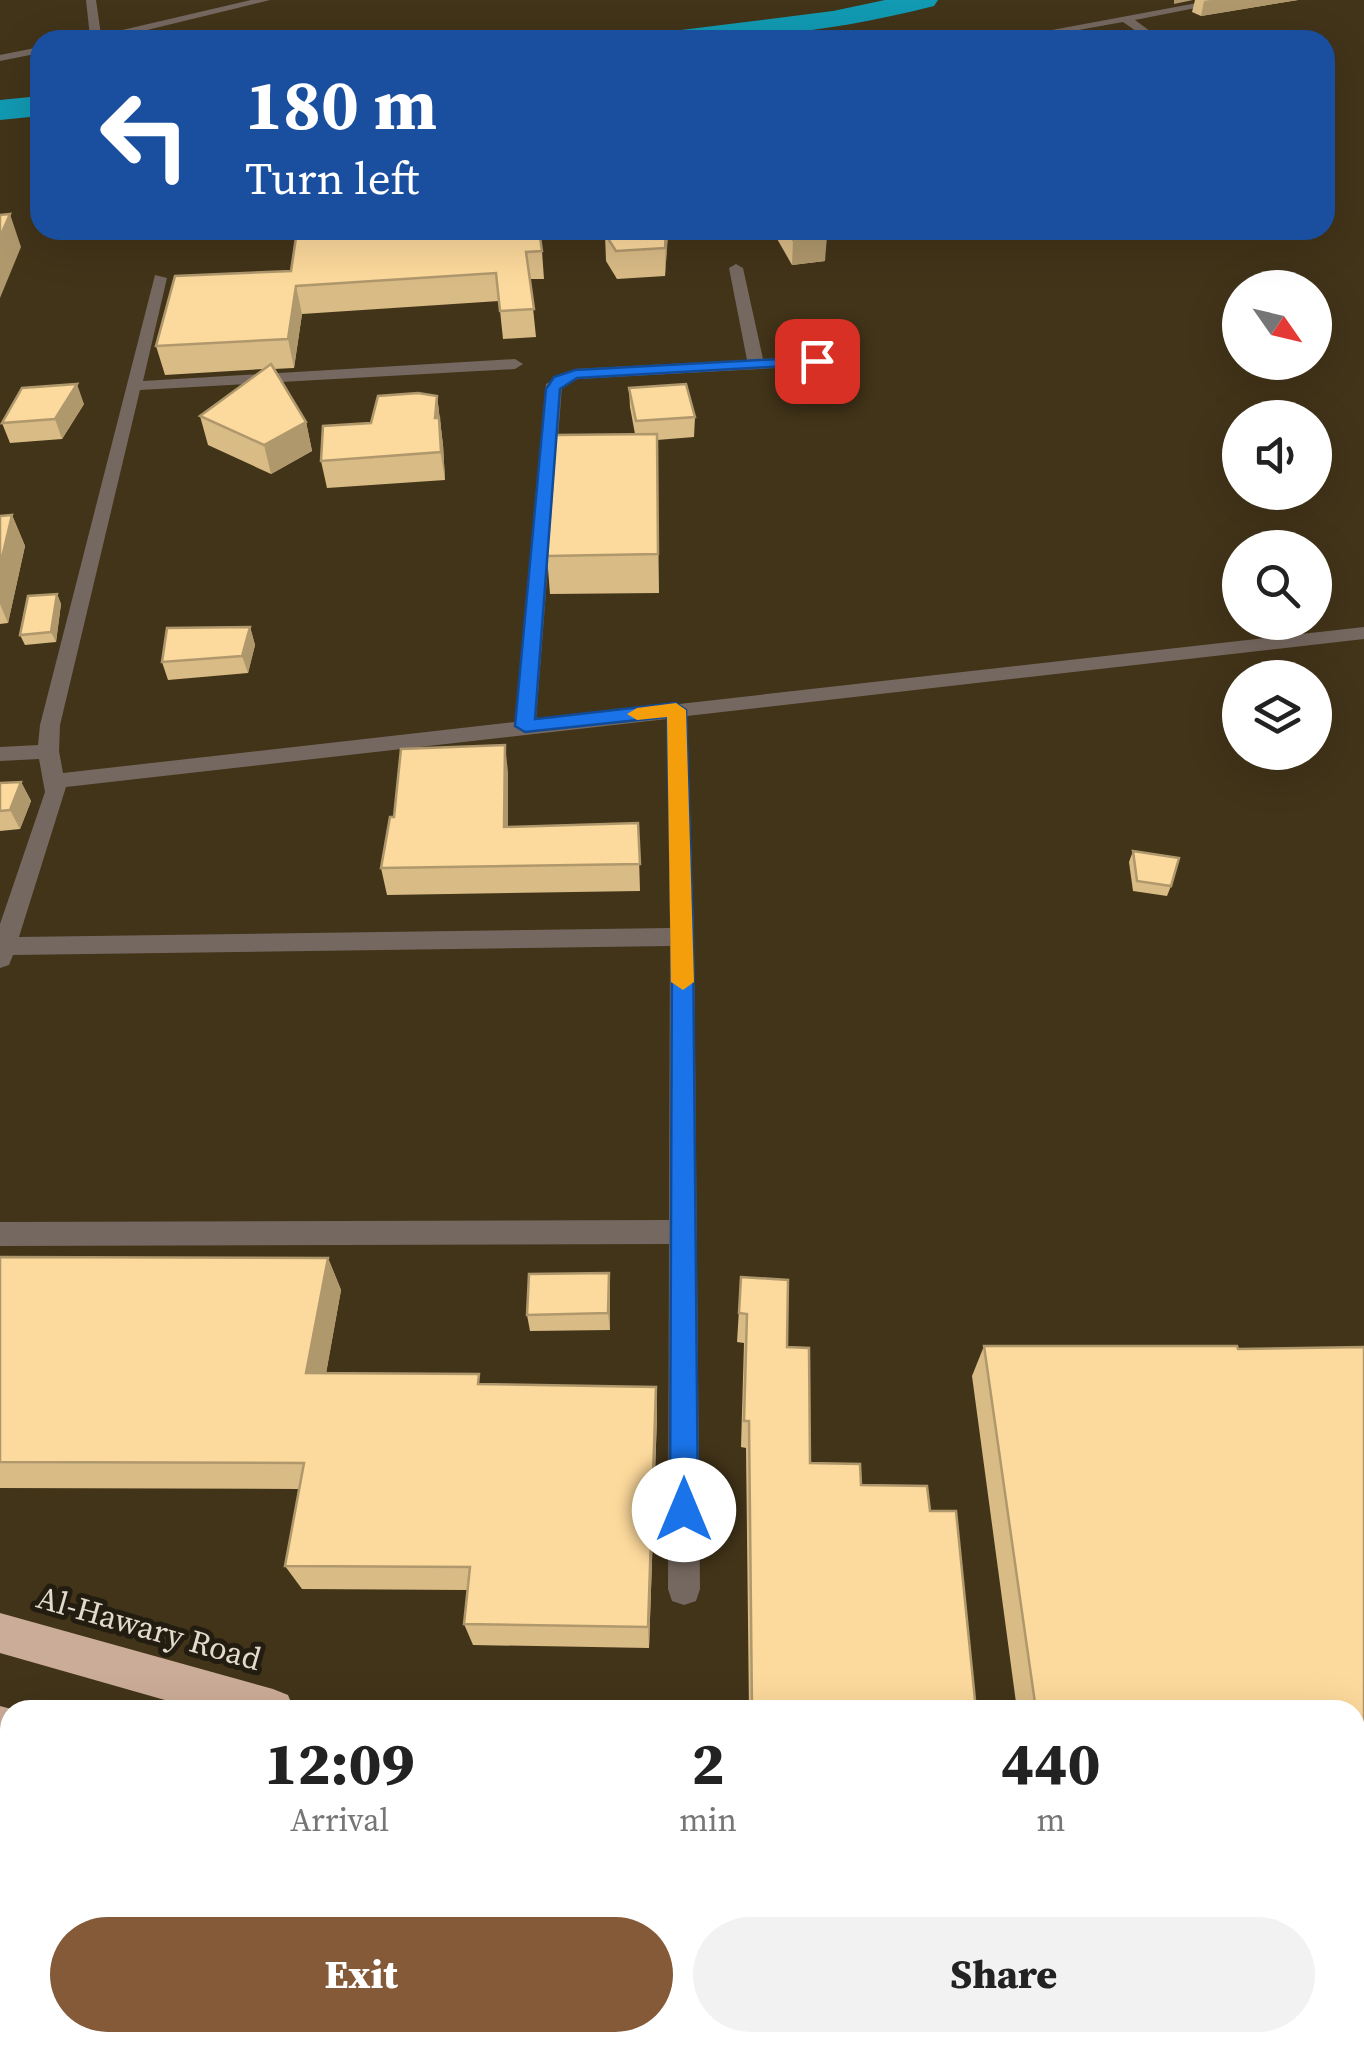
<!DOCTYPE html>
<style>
body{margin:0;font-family:"Source Serif 4",serif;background:#f2f2f2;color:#222;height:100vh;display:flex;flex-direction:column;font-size:38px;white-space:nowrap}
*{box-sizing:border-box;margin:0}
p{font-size:32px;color:#767676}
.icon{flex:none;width:55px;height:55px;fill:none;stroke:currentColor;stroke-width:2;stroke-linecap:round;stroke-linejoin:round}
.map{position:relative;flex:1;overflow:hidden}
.panel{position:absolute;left:0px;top:1700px;width:1365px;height:352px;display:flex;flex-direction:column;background:#fff;border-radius:30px 30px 0 0;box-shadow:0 10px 40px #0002}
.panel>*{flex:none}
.top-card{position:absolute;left:30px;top:30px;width:1305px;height:210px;border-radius:30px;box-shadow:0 10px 40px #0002;background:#1a4fa0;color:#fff;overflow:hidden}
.needle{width:65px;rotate:124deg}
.controls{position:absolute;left:1222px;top:270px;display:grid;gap:20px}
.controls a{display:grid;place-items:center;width:110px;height:110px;border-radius:50%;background:#fff;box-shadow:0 10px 40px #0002;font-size:50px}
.pin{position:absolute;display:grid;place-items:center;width:85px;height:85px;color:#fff;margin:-42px;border-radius:20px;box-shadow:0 5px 15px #0006}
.me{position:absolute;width:110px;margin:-55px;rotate:0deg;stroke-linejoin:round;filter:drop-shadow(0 0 8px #0008)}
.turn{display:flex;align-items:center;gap:35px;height:210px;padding:0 50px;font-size:45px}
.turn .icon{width:130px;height:130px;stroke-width:2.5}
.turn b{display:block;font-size:70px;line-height:85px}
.eta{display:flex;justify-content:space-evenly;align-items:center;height:170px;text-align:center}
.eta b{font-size:60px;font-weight:800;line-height:70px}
.primary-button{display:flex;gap:20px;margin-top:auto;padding:20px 50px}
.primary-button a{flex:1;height:115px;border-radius:60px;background:#845a38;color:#fff;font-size:40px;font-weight:800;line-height:115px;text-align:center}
.primary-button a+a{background:#f2f2f2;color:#222}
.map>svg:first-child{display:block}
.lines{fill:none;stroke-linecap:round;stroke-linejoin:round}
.river{fill:#119ab2;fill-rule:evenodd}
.minor{fill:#756860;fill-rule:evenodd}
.highway{fill:#cbac98;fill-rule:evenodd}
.wall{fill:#d9bb86}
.shaded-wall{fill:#b0986d}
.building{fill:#fcd99c;stroke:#b0986d;stroke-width:2.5}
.route{fill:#1a73e8;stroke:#114b97;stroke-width:2.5}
.slow{fill:#f59e0b}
.labels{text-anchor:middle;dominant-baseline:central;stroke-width:10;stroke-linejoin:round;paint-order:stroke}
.near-street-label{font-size:32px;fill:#e3dacb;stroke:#231d11}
</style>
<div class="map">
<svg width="1364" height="2052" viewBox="0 0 1364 2052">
<rect width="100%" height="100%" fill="#423419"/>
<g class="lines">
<g class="river">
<path d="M885 0H938L934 6C839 30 756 40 658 40L662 34 673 31 833 11Z"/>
<polygon points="40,96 40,116 0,120 0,100"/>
</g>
<g class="minor">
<polygon points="86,0 96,0 101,35 251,0 270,0 106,40 86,40 90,37"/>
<polygon points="1213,0 1236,0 1135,20 1162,40 1149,40 1123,22 1023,40 998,40"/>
<polygon points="40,47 40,53 0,61 0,55"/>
<path d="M736 264 743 268 763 359 847 354 855 359 847 364 578 379 562 386 536 720 1364 627V639L687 716 694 937 700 1589 696 1601 684 1605 672 1601 668 1589 669 1244 0 1246V1222L669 1220 670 946 13 955 9 965 0 968V924L45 792 39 759 0 761V747L38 745 40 725 155 275 167 278 143 381 515 359 523 364 515 369 140 390 60 725 59 751 63 773 515 722 546 384 575 369 747 360 729 268ZM667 719 670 928 19 937 66 787Z"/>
<polygon points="931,2042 970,2042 967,2052 927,2052"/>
</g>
<g class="highway">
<polygon points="0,1613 273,1689 288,1695 294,1710 200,1710 0,1653"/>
<polygon points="0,1706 15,1710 10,1710 10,1750 0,1748"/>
<polygon points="1355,1991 1364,1993 1364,2039 1355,2037"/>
<polygon points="1078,2042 1154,2042 1158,2052 1082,2052"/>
</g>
</g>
<g class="wall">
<polygon points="1195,0 1298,0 1201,16 1192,12"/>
<polygon points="668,230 665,276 617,279 606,261 605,234"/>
<polygon points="772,230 824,230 825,261 792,265"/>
<polygon points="542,251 544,279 530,279 536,337 503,339 499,301 302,314 294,368 274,369 306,422 312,451 271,474 208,445 200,416 264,369 165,375 156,346 291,271"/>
<polygon points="629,388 695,417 694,437 657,440 659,593 550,594 547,556 635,434 630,407"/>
<polygon points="437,396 443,445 445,480 327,488 321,461 371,423"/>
<polygon points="84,404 62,439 10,443 2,423"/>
<polygon points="12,515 25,546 8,623 0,624 0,516"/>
<polygon points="57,594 61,604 56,642 25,645 20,635"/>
<polygon points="250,627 255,645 248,673 168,680 162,662"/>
<polygon points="508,772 508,827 638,823 640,891 387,895 381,868 394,817"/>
<polygon points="21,782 31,801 20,829 0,831 0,783"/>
<polygon points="1133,851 1171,886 1167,896 1133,891 1129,862"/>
<polygon points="0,1257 328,1258 341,1290 326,1373 482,1384 656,1387 657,1416 649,1648 473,1645 464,1624 467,1590 302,1589 285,1566 299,1489 0,1488"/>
<polygon points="741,1277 787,1347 810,1463 930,1511 976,1710 749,1710 746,1448 741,1447 744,1343 737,1342"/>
<polygon points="610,1290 610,1330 530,1331 527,1315"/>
<polygon points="984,1346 1238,1349 1364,1347 1364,1740 1355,1741 1355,1710 1017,1710 972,1376"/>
</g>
<g class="shaded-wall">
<polygon points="1174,0 1193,0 1174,4"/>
<polygon points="1210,0 1298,0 1201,16 1204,1"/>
<polygon points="10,214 21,247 0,298 0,237"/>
<polygon points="666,230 668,230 668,236 665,276"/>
<polygon points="827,236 825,261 792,265 793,240"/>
<polygon points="296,286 302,314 294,368 288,339"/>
<polygon points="77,384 84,404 62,439 55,419"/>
<polygon points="437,396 443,445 445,480 435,418"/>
<polygon points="306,422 312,451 271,474 264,445"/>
<polygon points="12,515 25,546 8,623 0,604 0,566"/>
<polygon points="57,594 61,604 56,642 51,632"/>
<polygon points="250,627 255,645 248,673 242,656"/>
<polygon points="505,745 508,772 508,854 504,827"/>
<polygon points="21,782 31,801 20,829 10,810"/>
<polygon points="328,1258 341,1290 321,1402 306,1373"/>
<polygon points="609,1273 610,1290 610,1330 608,1313"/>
<polygon points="656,1387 657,1416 649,1648 648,1627"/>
<polygon points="0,1964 10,1967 10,2042 11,2042 7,2052 0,2052"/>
</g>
<g class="building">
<polygon points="10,214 0,237 0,215"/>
<polygon points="313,230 539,230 542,251 526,252 534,309 500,311 496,273 296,286 288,339 156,346 175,276 291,271 297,231"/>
<polygon points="606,230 666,230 665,248 616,251 605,234"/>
<polygon points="787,230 824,230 827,236 793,240"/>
<polygon points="271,364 306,422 264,445 200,416"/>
<polygon points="77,384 55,419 2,423 22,388"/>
<polygon points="686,384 695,417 636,421 629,388"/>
<polygon points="418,393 437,396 435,418 439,418 441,452 321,461 323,426 371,423 378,396"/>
<polygon points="657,434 658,554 547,556 556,435"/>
<polygon points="12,515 0,566 0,516"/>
<polygon points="57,594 51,632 20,635 28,596"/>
<polygon points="250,627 242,656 162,662 167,628"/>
<polygon points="505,745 504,827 638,823 640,864 381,868 390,817 394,817 401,749"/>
<polygon points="21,782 10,810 0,811 0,783"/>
<polygon points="1133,851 1179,858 1171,886 1137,881"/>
<polygon points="0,1257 328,1258 306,1373 479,1374 478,1384 656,1387 648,1627 464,1624 470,1567 285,1566 304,1463 0,1462"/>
<polygon points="609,1273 608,1313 527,1315 529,1274"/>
<polygon points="741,1277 788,1280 787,1347 809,1348 810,1463 860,1464 861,1485 927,1486 930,1511 956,1511 976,1710 752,1710 749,1421 744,1421 747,1314 739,1313"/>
<polygon points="984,1346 1237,1346 1238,1349 1364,1347 1364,1724 1355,1724 1355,1710 1036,1710"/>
<polygon points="0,1967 6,1969 0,1982"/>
</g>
<polygon class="route" points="817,357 824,361 822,364 577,378 560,389 535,719 676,703 686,710 693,937 698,1510 694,1520 684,1524 674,1520 670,1510 672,937 667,717 525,732 515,726 546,389 554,377 575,370"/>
<polygon class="slow" points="676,703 686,710 694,982 683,990 671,982 667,717 637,720 627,714 637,708"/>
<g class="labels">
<g class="near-street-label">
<text transform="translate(149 1628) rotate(16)">Al-Hawary Road</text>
</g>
</g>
</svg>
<div class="controls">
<a><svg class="needle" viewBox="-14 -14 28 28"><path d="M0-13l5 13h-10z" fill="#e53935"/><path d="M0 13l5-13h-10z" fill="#767676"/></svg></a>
<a><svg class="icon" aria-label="sound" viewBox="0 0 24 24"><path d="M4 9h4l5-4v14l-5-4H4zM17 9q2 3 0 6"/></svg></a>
<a><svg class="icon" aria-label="search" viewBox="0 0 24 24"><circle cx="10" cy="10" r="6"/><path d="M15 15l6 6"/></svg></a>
<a><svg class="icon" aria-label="layers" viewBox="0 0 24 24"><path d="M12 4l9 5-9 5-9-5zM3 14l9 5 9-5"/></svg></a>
</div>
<div class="pin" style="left:817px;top:361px;background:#d93025"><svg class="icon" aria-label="arrive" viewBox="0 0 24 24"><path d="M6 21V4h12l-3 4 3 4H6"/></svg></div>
<svg class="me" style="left:684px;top:1510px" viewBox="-20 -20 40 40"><circle r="19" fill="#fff"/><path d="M0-13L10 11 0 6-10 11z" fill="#1a73e8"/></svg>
<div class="top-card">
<div class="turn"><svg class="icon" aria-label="left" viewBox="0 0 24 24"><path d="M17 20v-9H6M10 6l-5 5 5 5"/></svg><div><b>180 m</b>Turn left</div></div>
</div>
<section class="panel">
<div class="eta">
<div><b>12:09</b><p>Arrival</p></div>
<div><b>2</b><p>min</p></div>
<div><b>440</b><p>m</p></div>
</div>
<div class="primary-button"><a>Exit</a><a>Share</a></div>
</section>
</div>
